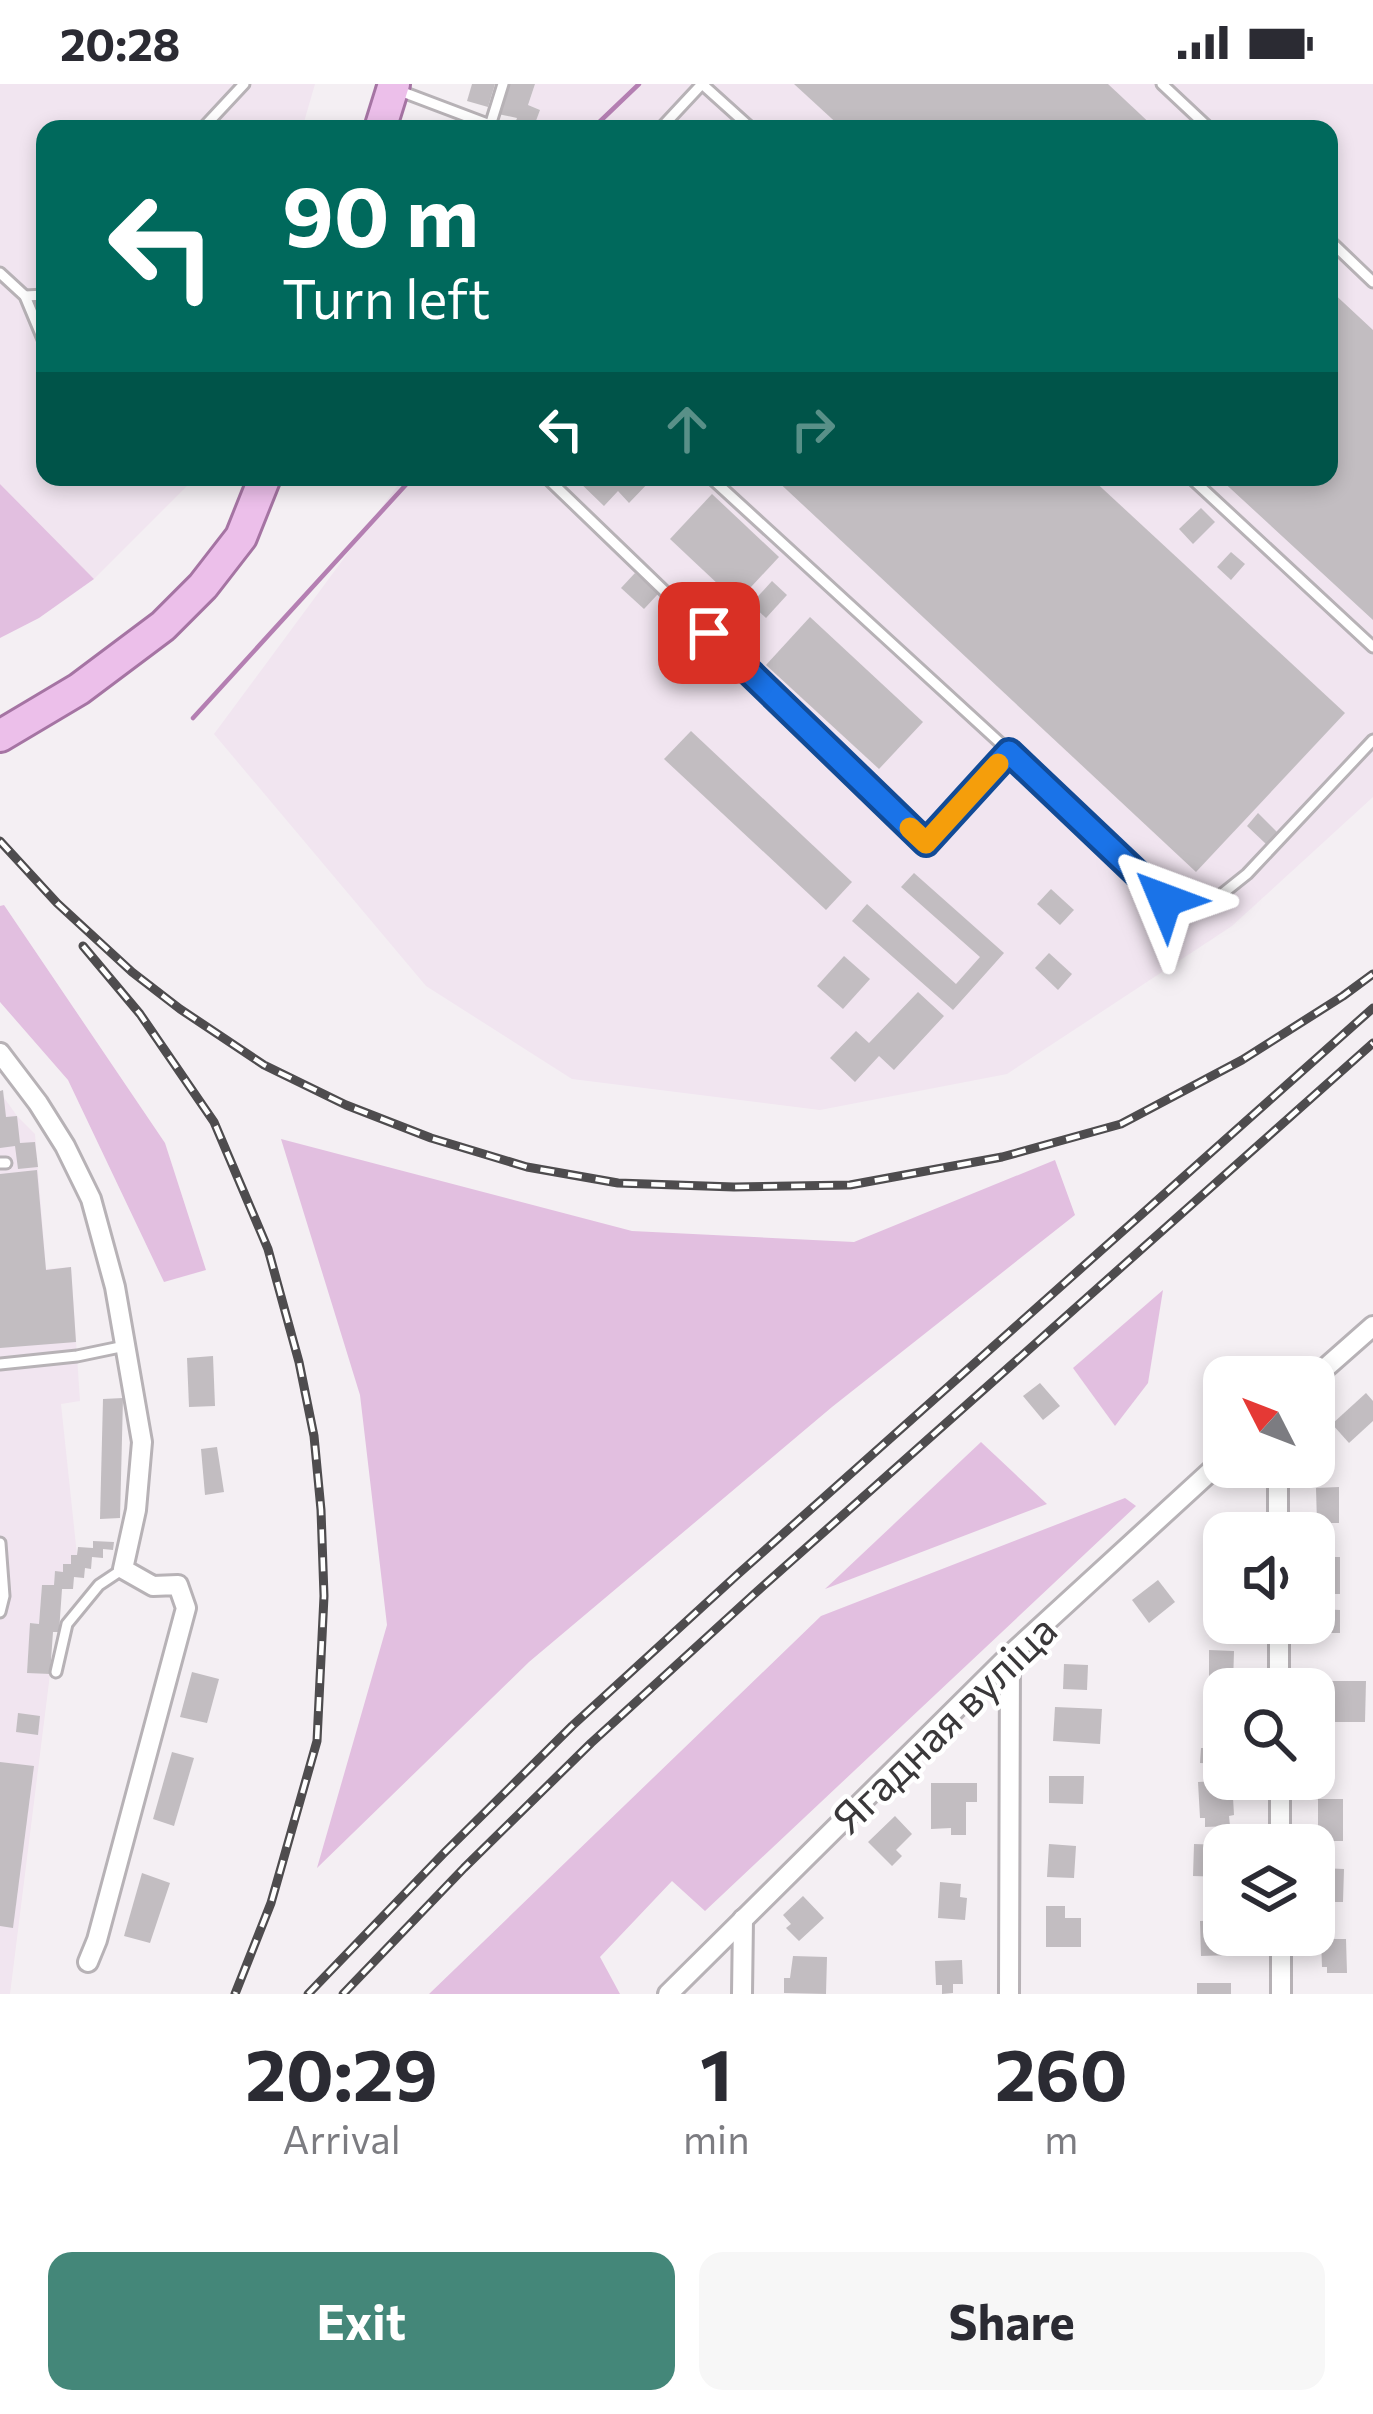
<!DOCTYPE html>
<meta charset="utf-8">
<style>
body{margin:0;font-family:Commissioner,sans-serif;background:#f7f7f7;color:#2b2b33;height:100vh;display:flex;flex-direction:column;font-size:45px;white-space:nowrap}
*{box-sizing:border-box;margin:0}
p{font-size:39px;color:#7c7c81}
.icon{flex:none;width:66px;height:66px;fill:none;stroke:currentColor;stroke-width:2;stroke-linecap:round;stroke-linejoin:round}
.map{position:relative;height:1910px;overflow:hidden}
.side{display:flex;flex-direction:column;background:#fff;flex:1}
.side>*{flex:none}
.top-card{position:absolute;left:36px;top:36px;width:1302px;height:366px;border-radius:24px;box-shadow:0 6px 18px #0003;background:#00695c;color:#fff;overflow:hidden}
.needle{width:78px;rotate:312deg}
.buttons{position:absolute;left:1203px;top:1272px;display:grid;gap:24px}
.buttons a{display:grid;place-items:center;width:132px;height:132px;border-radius:24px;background:#fff;box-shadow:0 6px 18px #0003;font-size:60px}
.pin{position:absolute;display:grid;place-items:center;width:102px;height:102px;color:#fff;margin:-51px;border-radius:24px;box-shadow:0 6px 18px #0006}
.me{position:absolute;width:132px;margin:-66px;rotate:314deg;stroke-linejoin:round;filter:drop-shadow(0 0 9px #0008)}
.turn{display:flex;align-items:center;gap:42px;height:252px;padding:0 48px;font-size:54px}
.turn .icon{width:156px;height:156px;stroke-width:2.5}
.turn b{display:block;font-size:84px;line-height:102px}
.lanes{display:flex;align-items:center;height:114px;padding:0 48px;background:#0003;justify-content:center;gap:60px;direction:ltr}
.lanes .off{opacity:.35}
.eta{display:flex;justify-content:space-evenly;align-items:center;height:204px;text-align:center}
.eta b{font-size:72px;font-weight:700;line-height:84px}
.action{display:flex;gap:24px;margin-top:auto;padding:24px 48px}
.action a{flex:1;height:138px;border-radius:24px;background:#448779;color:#fff;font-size:48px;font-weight:700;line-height:138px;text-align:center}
.action a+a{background:#f7f7f7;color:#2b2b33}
.status{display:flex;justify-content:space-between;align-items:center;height:84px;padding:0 60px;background:#fff;direction:ltr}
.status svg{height:33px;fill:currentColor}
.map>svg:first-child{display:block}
.built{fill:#f1e5f0}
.green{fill:#e2bfe0}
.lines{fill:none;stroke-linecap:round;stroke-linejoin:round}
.stream{stroke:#b47fb2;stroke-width:4.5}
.building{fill:#c2bdc1}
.lane-casing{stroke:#b7b2b6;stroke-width:15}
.street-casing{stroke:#b7b2b6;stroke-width:24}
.primary-casing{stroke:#a574a3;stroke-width:36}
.lane{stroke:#fff;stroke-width:9}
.street{stroke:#fff;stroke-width:18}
.primary{stroke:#ecbfea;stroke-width:30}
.rail-casing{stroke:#4e4c4e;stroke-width:9}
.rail{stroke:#fff;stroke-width:4.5;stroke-dasharray:14;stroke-linecap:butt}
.route-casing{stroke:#114b97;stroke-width:30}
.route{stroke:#1a73e8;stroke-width:21}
.slow{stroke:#f59e0b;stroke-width:21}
.labels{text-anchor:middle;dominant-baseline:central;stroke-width:9;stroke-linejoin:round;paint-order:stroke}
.street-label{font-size:42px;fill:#3a383a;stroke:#fff}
</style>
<div class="status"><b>20:28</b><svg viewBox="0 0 49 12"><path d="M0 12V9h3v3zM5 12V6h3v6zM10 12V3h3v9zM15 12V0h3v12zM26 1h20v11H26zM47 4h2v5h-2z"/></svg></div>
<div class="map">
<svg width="1373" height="1910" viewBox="0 0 1373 1910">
<rect width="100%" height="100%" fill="#f4eff3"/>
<g class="built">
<polygon points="0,0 315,0 302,45 45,45 45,393 196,393 94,495 0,400"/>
<polygon points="535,0 1373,0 1373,713 1232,842 1007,990 820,1026 572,995 426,902 214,650 404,393 1329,393 1329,45 533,45 540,26 528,21"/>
<polygon points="0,1008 17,1032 35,1050 46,1185 71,1183 80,1317 61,1320 77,1471 72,1471 71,1480 64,1480 63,1488 55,1488 54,1501 42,1501 39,1540 31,1539 27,1588 50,1590 10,1910 0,1910"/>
</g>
<g class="green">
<polygon points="0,400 94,495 39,534 0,554"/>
<polygon points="4,821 165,1059 206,1186 164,1198 68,996 0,918 0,822"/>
<polygon points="281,1055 632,1147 854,1158 1055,1076 1075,1131 832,1323 529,1578 317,1784 387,1541 360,1311"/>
<polygon points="1163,1206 1148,1299 1115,1342 1073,1284"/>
<polygon points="981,1358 1047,1420 825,1505"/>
<polygon points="1125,1414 1136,1422 705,1827 672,1797 600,1873 620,1910 429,1910 821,1532"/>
</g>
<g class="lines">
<g class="stream">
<polyline points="592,45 639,0"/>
<polyline points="193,634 413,393"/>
</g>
</g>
<g class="building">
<polygon points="472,0 495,0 488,23 467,17"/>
<polygon points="507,0 535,0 528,21 540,26 533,45 513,45 517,34 498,30"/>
<polygon points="794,0 1108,0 1156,45 843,45"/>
<polygon points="1329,205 1373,246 1373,536 1218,393 1329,393"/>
<polygon points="574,393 648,393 651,396 629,419 618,407 604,422"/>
<polygon points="773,393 1090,393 1345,629 1196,788"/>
<polygon points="712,410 779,473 737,518 670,455"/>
<polygon points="1201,424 1215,438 1193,460 1179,445"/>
<polygon points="1231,468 1245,480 1231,496 1217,483"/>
<polygon points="635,489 658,510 644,525 621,504"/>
<polygon points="772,497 787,511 766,534 751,520"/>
<polygon points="741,526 757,539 736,563 720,549"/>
<polygon points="810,533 923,638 879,685 766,581"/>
<polygon points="691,647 852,798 826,826 664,675"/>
<polygon points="1258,729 1277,748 1266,760 1247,742"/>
<polygon points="914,789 1004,869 953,926 852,837 867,820 956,900 980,873 901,803"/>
<polygon points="1051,805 1074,826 1060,841 1037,820"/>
<polygon points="1049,869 1072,890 1058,906 1035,884"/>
<polygon points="844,872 870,895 843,925 817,902"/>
<polygon points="918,908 944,932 894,986 879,972 855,998 830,974 856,947 869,959"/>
<polygon points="3,1006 6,1033 17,1032 20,1059 35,1058 38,1083 18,1085 15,1062 0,1064 0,1007"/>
<polygon points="37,1086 46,1186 71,1183 76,1258 0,1264 0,1090"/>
<polygon points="213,1272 215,1322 189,1323 187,1274"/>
<polygon points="1040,1299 1060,1322 1043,1336 1023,1312"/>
<polygon points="1366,1309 1373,1317 1373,1337 1349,1359 1332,1340"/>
<polygon points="123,1314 120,1434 100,1435 103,1315"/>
<polygon points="217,1363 224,1408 205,1411 201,1365"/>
<polygon points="1339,1403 1339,1439 1317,1439 1316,1404"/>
<polygon points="93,1457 114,1458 113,1466 103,1465 103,1474 92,1473 91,1485 85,1484 84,1494 74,1493 73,1505 62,1505 59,1548 53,1548 50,1590 27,1589 30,1539 39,1540 42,1501 54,1501 55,1487 63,1488 63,1480 71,1480 71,1471 77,1471 78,1463 93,1464"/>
<rect x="1316" y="1473" width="24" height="37"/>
<polygon points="1158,1496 1175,1518 1149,1539 1132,1516"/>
<polygon points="1208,1498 1220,1498 1219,1505 1224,1505 1224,1535 1207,1534"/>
<polygon points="1319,1525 1340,1526 1340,1549 1319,1549"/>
<polygon points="1209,1566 1234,1567 1233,1601 1209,1601"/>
<polygon points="1064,1580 1088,1581 1087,1606 1063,1605"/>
<polygon points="192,1588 219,1595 207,1639 180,1633"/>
<polygon points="1323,1597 1366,1597 1365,1638 1323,1638"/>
<polygon points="1055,1623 1102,1625 1100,1660 1053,1657"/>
<polygon points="18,1629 40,1632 38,1651 16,1648"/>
<polygon points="1209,1645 1224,1645 1224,1680 1200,1679 1201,1664 1209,1664"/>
<polygon points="172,1668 194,1674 174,1742 153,1735"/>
<polygon points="0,1678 34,1682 13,1844 0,1842"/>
<polygon points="1049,1692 1084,1692 1083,1720 1049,1719"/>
<polygon points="1232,1696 1234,1731 1229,1732 1230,1742 1205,1743 1205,1734 1200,1734 1198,1698"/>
<polygon points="931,1699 977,1699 977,1718 966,1718 966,1751 951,1751 951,1744 931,1745"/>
<rect x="1318" y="1715" width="25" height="42"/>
<polygon points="895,1732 912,1750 896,1766 902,1772 892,1782 868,1758"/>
<polygon points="1049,1760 1076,1762 1074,1794 1047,1793"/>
<polygon points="1194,1760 1224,1761 1224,1793 1193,1792"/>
<polygon points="1321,1784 1344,1785 1343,1818 1319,1818"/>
<polygon points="142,1789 170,1799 150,1859 124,1852"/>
<polygon points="940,1798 961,1800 960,1813 967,1814 965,1836 938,1834"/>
<polygon points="803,1812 824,1834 799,1857 786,1844 791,1840 783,1831"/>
<polygon points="1046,1822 1065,1822 1065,1834 1081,1834 1081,1863 1046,1863"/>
<polygon points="1224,1836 1224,1851 1232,1851 1233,1871 1201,1872 1200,1837"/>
<polygon points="1321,1855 1346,1855 1347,1889 1327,1889 1327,1883 1322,1883"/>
<polygon points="793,1872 827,1873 826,1910 784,1909 784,1894 790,1894"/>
<polygon points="962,1876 963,1900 953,1900 953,1909 942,1910 942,1901 936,1901 935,1877"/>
<rect x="1197" y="1899" width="34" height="11"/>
</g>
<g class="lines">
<g class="lane-casing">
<g id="lane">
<polyline points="702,0 752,45"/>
<polyline points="1162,0 1210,45"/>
<polyline points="400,7 490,41"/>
<polyline points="202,45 244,0"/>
<polyline points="489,45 503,0"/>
<polyline points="660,45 702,0"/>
<polyline points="1329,156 1373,198"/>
<polyline points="0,189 25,212 45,260"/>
<polyline points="25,212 45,211"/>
<polyline points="546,393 926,759 1009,667"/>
<polyline points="710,393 1009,667 1165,816 1207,822 1247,790 1373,656"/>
<polyline points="1190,393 1373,563"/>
<polyline points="0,1079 6,1079"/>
<polyline points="0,1280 77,1272 125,1262"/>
<polyline points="0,1459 4,1512 0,1528"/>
<polyline points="56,1588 67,1540 99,1501 123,1485"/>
</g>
</g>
<g class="street-casing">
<g id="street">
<polyline points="0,969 38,1019 65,1062 91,1115 115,1203 142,1358 136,1426 123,1485 153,1502 178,1501 186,1524 97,1856 88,1878"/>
<polyline points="1314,1294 1373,1242"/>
<polyline points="1278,1383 1278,1449"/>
<polyline points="1279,1539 1279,1605"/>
<polyline points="1280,1695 1280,1761"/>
<polyline points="1281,1851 1281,1910"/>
<polyline points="668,1910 1010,1571 1224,1375"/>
<polyline points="742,1910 743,1835"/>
<polyline points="1009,1910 1010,1571"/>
</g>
</g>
<g class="primary-casing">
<g id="primary">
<polyline points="380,45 394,0"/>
<polyline points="0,652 79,605 163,542 203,502 241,453 265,393"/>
</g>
</g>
<use href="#lane" class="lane"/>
<use href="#street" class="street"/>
<use href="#primary" class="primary"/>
<g class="rail-casing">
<g id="rail">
<polyline points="0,757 57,819 132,888 180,925 264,981 346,1021 431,1054 527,1083 618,1099 734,1103 850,1101 1002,1073 1121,1040 1242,976 1343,912 1373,890"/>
<polyline points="83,862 140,930 214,1038 268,1165 299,1278 314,1352 321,1426 324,1512 317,1657 271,1819 235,1910"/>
<polyline points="308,1910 444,1769 572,1642 737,1491 1373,924"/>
<polyline points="343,1910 464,1784 591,1659 752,1512 1373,959"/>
</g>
</g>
<use href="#rail" class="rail"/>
</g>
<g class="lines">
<g class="route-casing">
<polyline id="route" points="709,549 926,759 1009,668 1165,816"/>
</g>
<use href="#route" class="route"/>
<polyline class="slow" points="910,744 926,759 998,680"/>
</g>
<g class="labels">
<g class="street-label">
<text transform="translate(943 1639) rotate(-44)">Ягадная вуліца</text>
</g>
</g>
</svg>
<div class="buttons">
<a><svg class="needle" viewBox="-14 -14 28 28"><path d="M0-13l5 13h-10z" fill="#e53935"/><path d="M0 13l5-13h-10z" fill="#7c7c81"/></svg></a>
<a><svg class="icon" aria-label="sound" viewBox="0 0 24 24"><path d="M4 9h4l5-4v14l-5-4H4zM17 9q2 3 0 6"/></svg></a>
<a><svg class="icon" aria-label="search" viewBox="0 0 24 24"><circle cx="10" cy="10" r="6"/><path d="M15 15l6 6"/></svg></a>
<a><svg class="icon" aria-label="layers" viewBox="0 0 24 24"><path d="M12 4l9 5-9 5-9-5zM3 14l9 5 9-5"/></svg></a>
</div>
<div class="pin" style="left:709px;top:549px;background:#d93025"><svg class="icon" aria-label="arrive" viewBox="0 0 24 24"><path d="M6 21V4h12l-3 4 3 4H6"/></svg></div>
<svg class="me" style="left:1165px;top:816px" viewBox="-20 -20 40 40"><path d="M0-17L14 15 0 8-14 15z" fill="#1a73e8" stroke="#fff" stroke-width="4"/></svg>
<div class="top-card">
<div class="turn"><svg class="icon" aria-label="left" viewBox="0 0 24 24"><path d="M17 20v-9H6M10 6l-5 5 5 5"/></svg><div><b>90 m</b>Turn left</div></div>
<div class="lanes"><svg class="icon" aria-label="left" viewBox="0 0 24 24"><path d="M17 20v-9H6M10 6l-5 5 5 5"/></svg><svg class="icon off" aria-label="ahead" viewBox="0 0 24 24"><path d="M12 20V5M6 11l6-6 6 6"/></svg><svg class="icon off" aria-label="right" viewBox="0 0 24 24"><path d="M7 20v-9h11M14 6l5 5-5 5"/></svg></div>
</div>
</div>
<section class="side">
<div class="eta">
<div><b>20:29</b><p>Arrival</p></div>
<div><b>1</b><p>min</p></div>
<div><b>260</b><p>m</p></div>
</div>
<div class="action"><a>Exit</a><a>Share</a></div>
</section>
